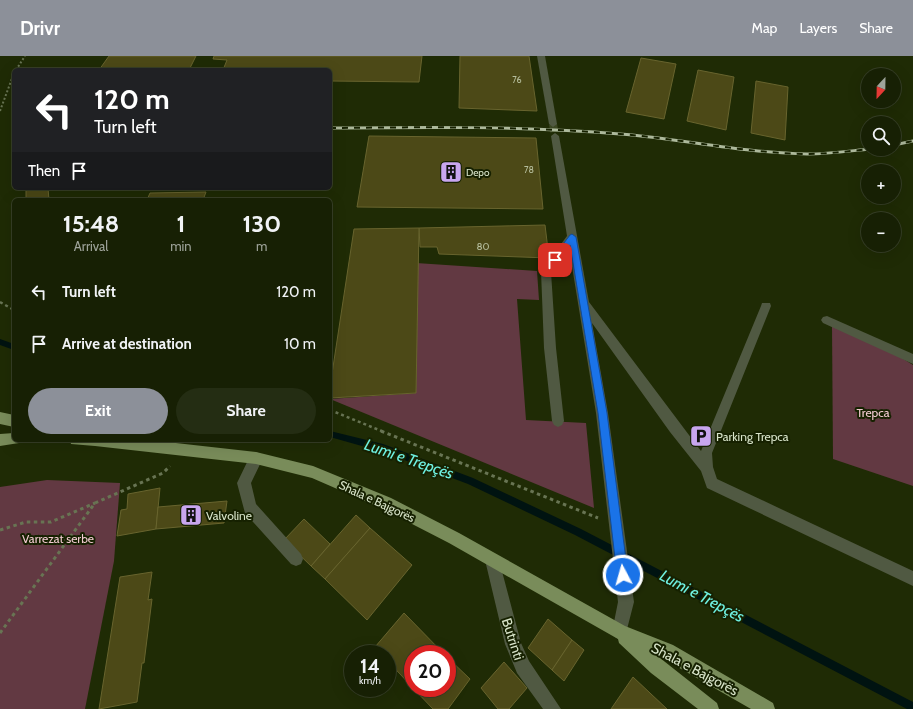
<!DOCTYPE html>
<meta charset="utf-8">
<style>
body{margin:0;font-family:Cabin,sans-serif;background:#242d13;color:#f1f3f6;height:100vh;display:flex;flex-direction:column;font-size:15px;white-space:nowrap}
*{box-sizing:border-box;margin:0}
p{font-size:13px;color:#9ea39a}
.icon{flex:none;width:22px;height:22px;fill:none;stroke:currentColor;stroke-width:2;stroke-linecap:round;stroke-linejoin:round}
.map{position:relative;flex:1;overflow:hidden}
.side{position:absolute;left:12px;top:142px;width:320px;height:244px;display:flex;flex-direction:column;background:#172004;border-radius:6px;box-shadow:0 4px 16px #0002,0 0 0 1px #363e26}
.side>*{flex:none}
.top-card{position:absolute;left:12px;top:12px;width:320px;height:122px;border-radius:6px;box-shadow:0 4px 16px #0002,0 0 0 1px #363e26;background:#202124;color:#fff;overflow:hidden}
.needle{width:26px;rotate:202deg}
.fabs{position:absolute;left:861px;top:12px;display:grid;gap:8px}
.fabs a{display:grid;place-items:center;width:40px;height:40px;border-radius:50%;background:#172004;box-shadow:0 4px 16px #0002,0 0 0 1px #363e26;font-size:20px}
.speed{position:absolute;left:344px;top:589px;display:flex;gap:8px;font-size:20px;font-weight:700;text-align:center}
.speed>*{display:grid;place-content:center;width:52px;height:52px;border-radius:50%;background:#172004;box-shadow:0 4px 16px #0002,0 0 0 1px #363e26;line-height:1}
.speed small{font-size:10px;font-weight:400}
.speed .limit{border:6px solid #d22;background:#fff;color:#111}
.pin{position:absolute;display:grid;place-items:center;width:34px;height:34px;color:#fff;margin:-17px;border-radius:8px;box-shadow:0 2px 6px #0006}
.me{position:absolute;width:44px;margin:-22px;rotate:354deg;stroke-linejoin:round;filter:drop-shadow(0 0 3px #0008)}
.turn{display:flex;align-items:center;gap:14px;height:84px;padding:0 16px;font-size:18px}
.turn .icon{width:52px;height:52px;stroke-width:2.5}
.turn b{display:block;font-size:28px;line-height:34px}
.then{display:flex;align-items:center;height:38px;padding:0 16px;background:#0003;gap:8px;font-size:15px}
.eta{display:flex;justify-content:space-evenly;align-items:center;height:68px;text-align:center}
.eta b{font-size:24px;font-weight:800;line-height:28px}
.primary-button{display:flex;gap:8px;margin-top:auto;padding:8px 16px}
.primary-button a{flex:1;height:46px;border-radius:24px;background:#8c9099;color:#fff;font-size:16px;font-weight:800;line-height:46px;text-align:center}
.primary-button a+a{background:#242d13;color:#f1f3f6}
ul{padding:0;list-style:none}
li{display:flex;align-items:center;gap:12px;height:52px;padding:0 16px}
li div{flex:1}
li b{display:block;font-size:15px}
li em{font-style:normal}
header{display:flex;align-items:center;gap:24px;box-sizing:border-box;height:56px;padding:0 20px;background:#8c9099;color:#fff}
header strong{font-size:19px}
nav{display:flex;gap:22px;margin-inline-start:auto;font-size:14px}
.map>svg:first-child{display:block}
.green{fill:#623942}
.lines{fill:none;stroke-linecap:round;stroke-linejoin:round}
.stream{fill:#001311;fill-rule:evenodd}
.building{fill:#4c4917;stroke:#68642e}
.minor-tunnel{stroke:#3b4722;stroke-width:8;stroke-dasharray:8 4;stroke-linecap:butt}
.path-far2{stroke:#687453;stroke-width:2;stroke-dasharray:2 2;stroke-linecap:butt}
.path-far1{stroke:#687453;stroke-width:2.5;stroke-dasharray:3 3;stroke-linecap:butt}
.path{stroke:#687453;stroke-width:3;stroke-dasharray:3.5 3.5;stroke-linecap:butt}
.minor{fill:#505942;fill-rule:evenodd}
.major{fill:#798c5a;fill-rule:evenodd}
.rail-casing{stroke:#adb99c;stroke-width:3}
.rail{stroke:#162100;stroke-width:2;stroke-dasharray:6;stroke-linecap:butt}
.route{fill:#1a73e8;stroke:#114b97}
.labels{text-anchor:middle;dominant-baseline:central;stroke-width:4;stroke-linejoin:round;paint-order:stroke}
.far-number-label{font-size:9px;fill:#b5bd9c}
.far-poi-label{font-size:10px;fill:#d8e4c9;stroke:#162100;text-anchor:start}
.number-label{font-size:10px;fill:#b5bd9c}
.park-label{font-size:12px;fill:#f3cbd2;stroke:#162100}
.poi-label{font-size:12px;fill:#d8e4c9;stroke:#162100;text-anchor:start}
.street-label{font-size:12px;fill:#d8e4c9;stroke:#162100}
.near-street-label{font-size:14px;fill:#d8e4c9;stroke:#162100}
.near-water-label{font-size:16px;font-style:italic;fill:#6ff1e2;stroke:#162100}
</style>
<header>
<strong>Drivr</strong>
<nav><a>Map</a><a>Layers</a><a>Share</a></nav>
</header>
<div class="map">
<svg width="913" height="653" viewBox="0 0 913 653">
<rect width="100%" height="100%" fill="#1f2b05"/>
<g class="green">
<polygon points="416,207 537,215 539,244 517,243 526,364 586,367 594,452 330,343 416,337"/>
<polygon points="832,270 897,299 913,309 913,430 833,403"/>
<polygon points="47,424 120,427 114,505 85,653 0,653 0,431"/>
</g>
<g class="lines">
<g class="stream">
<polygon points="0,283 14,288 14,294 0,289"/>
<polygon points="330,375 383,388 473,422 581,473 913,646 913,653 907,653 575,479 468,428 383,396 330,381"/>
</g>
</g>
<g class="building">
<polygon points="109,0 196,0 189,14 99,14"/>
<polygon points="214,0 422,0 419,26 330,25 330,14 223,14 227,4 213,3"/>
<polygon points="460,0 529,0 537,55 459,52"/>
<polygon points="641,2 676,8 664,63 626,56"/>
<polygon points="698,14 734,21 726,74 687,65"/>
<polygon points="756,25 788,31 785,84 751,77"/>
<polygon points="369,80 536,82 543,153 357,151"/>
<polygon points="26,132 48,132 49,144 26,144"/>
<polygon points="206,136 203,144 147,144 150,137"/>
<polygon points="545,169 549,202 439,198 437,191 420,191 419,172"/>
<polygon points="419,172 416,337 330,342 330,331 354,173"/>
<polygon points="160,432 156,473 117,480 121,454 127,453 128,438"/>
<polygon points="227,445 224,467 156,473 158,451"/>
<polygon points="356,459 370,472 325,523 311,510"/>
<polygon points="304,463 330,488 311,510 284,484"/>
<polygon points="370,472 412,509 367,564 325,523"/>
<polygon points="152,516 148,544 152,543 144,607 142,607 137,646 99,653 120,521"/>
<polygon points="404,557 444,598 413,598 413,632 387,604 387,598 381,598 375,591"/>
<polygon points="548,563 572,584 552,614 528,592"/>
<polygon points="572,584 584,594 564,625 552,614"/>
<polygon points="447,601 470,623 448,653 433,653 413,632 447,632"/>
<polygon points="504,606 527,632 509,653 498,653 481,632"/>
<polygon points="633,621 667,653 611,653"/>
</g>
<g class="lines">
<polyline class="minor-tunnel" points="553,68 555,80"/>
<g class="path-far2">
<polyline points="16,14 25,0"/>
<polyline points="0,55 14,17"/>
</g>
<g class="path-far1">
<polyline points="0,246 14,254"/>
<polyline points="330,354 384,376"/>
</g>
<g class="path">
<polyline points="381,375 598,462"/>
<polyline points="0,474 26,466 51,466 95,447"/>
<polyline points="0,577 95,447 163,417 170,410"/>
</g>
<g class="minor">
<polygon points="537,0 545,0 557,68 553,71 549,68"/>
<polygon points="555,77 559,80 589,246 701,395 761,250 762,247 770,247 771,250 712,397 713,411 717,423 913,515 913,530 707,432 701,415 670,376 592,267 608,357 634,546 625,581 620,584 615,581 612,576 618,546 596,357 569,192 551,216 556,292 564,365 562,369 558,371 554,369 552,365 544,292 541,215 567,180 551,80"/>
<polygon points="827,260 913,298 913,308 823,267 821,264 823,261"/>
<polygon points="256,396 261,398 263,402 251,427 256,448 301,498 303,503 301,508 296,510 291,508 245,457 237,427 251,398"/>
<polygon points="492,497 497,499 499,504 521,587 529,605 561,653 543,653 517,617 505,588 485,504 487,499"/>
</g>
<g class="major">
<polygon points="0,356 14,359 14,371 0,368"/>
<polygon points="14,377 14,384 20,384 19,387 0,390 0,378"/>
<polygon points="70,384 149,384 256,396 313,410 391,442 459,477 625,570 673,589 773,647 775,653 751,653 655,598 717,647 719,653 698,653 651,617 619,587 618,583 449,487 381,452 312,422 256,408 95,390 71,388"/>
</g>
<g class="rail-casing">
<g id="rail">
<path d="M330 72C427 71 524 70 620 78 683 83 744 97 807 98 828 98 849 95 870 93"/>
<polyline points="894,89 913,85"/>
</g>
</g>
<use href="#rail" class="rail"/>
</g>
<polygon class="route" points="572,178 576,181 607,357 628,519 627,523 623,525 619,523 617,519 598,357 570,189 557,206 555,206 551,204 570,179"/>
<defs>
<g id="building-square" transform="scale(1.15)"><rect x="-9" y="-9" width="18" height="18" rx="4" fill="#c8a6ef" stroke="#162100"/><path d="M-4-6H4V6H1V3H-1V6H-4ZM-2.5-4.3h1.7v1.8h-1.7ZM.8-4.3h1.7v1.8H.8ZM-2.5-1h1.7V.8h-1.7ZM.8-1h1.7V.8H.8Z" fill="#111"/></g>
<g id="parking-square" transform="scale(1.15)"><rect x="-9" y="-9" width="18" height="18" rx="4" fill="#c8a6ef" stroke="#162100"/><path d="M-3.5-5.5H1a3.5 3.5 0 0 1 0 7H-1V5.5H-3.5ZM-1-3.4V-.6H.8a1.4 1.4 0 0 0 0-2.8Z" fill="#111"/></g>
</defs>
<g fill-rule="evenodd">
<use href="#building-square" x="451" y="116"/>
<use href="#parking-square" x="701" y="380"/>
<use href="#building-square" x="191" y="459"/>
</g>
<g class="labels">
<g class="far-number-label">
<text x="517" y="23">76</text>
<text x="529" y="113">78</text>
</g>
<g class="far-poi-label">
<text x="466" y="116">Depo</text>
</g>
<g class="number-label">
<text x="483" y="190">80</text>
</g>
<g class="park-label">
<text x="873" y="356">Trepca</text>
<text x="58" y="482">Varrezat serbe</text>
</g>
<g class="poi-label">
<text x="716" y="380">Parking Trepca</text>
<text x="206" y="459">Valvoline</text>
</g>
<g class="street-label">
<text transform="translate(377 445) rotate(25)">Shala e Bajgorës</text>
</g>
<g class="near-street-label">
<text transform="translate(513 583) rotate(72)">Butrinti</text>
<text transform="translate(695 613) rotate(28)">Shala e Bajgorës</text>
</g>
<g class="near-water-label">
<text transform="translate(409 403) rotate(19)">Lumi e Trepçës</text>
<text transform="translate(702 540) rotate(28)">Lumi e Trepçës</text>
</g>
</g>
</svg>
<div class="fabs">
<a><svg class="needle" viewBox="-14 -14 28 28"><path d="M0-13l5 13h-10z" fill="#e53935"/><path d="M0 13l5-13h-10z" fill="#9ea39a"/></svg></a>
<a><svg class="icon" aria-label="search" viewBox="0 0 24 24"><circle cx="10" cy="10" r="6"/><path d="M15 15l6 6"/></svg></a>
<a>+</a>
<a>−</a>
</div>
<div class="speed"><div>14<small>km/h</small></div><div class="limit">20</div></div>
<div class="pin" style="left:555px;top:204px;background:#d93025"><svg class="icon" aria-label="arrive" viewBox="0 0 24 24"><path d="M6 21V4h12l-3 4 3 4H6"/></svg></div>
<svg class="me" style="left:623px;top:519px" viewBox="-20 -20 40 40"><circle r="17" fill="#1a73e8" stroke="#fff" stroke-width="3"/><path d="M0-11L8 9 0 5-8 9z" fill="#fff"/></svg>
<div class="top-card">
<div class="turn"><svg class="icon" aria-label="left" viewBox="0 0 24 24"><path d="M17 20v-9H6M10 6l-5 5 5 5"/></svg><div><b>120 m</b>Turn left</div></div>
<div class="then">Then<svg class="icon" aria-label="arrive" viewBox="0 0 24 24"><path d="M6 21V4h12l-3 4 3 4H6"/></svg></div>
</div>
<section class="side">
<div class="eta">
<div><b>15:48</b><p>Arrival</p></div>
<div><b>1</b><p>min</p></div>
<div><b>130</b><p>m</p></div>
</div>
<ul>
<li><svg class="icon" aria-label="left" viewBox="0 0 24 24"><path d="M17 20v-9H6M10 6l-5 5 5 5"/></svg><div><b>Turn left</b></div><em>120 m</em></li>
<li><svg class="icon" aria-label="arrive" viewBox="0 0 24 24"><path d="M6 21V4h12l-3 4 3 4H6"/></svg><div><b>Arrive at destination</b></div><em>10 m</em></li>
</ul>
<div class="primary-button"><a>Exit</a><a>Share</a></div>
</section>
</div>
